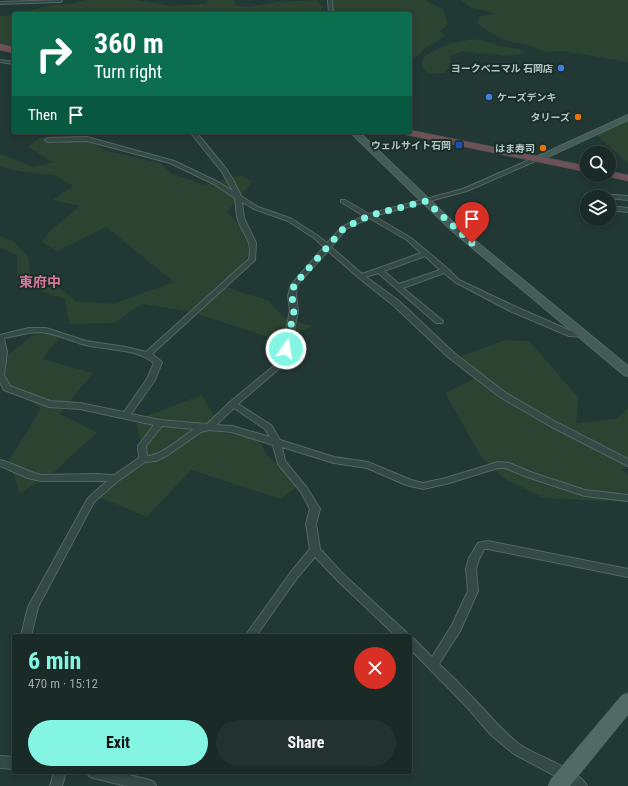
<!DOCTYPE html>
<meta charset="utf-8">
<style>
body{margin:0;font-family:"Roboto Condensed","Noto Sans JP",sans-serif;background:#23322f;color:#f1f3f6;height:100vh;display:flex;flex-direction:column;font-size:15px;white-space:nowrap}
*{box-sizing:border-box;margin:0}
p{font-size:13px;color:#9fa7a7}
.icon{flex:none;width:22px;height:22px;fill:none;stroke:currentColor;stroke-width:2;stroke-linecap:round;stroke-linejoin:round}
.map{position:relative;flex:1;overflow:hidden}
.side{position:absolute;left:12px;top:634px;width:400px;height:140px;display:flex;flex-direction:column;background:#1a2a27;border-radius:4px;box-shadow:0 2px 6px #0003,0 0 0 1px #384644}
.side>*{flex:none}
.guide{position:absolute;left:12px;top:12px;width:400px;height:122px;border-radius:4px;box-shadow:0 2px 6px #0003,0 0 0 1px #384644;background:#0b6e4f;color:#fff;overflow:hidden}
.controls{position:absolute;left:580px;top:146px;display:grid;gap:8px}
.controls a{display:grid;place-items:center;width:36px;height:36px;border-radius:50%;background:#1a2a27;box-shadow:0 2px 6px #0003,0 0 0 1px #384644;font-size:20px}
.pin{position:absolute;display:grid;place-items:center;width:34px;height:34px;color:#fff;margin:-41px -17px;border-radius:50% 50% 50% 0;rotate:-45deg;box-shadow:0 0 4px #0007}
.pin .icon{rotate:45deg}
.me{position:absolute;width:44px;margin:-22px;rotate:13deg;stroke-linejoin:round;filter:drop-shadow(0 0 3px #0008)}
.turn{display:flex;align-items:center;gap:14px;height:84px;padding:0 16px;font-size:18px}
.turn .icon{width:52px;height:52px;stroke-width:2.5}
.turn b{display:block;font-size:28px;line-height:34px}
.then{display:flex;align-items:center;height:38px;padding:0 16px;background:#0003;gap:8px;font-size:15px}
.round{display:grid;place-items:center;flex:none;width:42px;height:42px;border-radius:21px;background:#23322f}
.overview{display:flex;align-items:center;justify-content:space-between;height:68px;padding:0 16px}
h1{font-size:24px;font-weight:700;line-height:30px;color:#85f5e3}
.cta{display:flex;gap:8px;margin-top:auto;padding:8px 16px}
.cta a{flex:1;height:46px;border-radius:24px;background:#85f5e3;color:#111;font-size:16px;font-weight:700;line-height:46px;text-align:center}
.cta a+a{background:#23322f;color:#f1f3f6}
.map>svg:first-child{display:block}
.green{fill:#2d4331}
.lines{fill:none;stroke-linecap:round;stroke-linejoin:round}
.street-casing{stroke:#536763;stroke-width:2}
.secondary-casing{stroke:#536763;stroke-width:2}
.primary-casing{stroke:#415552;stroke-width:1}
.highway-casing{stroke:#405450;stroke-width:1}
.street{fill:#354945;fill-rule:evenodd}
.secondary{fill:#435c58;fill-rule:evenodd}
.primary{fill:#536965;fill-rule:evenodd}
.highway{fill:#6f5257;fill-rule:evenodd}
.route{stroke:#85f5e3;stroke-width:7;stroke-dasharray:0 12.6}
.shop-dot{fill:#3f7fe0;stroke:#1b2e2a;stroke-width:1.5}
.food-dot{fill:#e8710a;stroke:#1b2e2a;stroke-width:1.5}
.transit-dot{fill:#1a4fb4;stroke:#1b2e2a;stroke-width:1.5}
.labels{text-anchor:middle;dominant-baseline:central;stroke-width:4;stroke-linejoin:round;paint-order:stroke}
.far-poi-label{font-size:10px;font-weight:bold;fill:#b0c5c2;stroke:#1b2e2a;text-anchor:end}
.quarter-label{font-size:14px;font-weight:bold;fill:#d87798;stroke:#1b2e2a}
</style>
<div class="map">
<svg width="628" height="786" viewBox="0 0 628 786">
<rect width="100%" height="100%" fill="#223834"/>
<g class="green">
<polygon points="85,0 137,0 169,6 205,4 209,0 234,0 236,6 250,7 277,2 316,0 323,7 318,14 16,14 53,5 72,4"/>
<polygon points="332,0 427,0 428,2 443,9 448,25 439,31 446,36 426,47 418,55 410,59 410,14 334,13"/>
<polygon points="461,0 628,0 628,62 564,51 545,52 529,45 511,42 498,37 480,26 477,22 480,16 496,14 471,7"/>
<polygon points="14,15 14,46 0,43 0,16"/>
<path d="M477 39 500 46 523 50 524 54 505 56 463 51 450 56 451 64 444 73 428 74C423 69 422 65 423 58 440 45 457 41 477 39Z"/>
<polygon points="628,119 628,163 598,136 598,134"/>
<polygon points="39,138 89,138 93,143 107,151 160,163 173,174 205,185 241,175 252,182 227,212 246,233 249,254 226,287 269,301 285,318 312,326 281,341 188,311 142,304 114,323 69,324 65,299 29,287 17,277 17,255 0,247 0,236 13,241 28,256 31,278 62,290 76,301 113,304 174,282 106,227 57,251 42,242 50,231 80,206 53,200 73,186 55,175 24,172 0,167 0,154 34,167 53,162 28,147"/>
<polygon points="40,330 61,336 42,359 93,373 59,414 97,432 54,472 20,493 9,461 41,408 10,387 0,386 0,361"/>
<polygon points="505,340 529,341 579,398 576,423 616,419 628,408 628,467 621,469 628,475 628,502 544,498 505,479 482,458 445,393 474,379 451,360"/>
<polygon points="202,395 224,434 254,430 266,454 298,486 281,499 191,470 147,517 99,497 143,451 136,420"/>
</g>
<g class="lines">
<g class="street-casing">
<g id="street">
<polygon points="61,0 62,1 60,2 0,4 0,2"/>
<polygon points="328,0 332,0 333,14 329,14"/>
<polygon points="0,60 14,62 14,64 0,62"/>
<path d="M190 132H196L227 170 233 180 241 196 258 207 292 219 318 236 327 243 342 227 364 216 341 202V200H345L369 214 463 189 536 157H540V159L467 191 374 216 411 238 448 269 459 280 516 307 573 332 588 333 589 335 588 337 569 336 510 311 455 282 444 273 403 288 443 321 442 323H436L378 273 366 277 399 301 454 353 506 393 556 422 628 459V466L550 426 500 397 448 357 393 305 359 278 328 251 297 285 296 296 298 311 290 349 282 366 238 404 271 425 280 440 334 457 368 462 411 480 423 483 446 478 498 462 509 463 533 473 585 490 628 495V501L585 496 527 477 505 468H498L446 484 423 489 406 485 367 468 334 463 282 447 285 461 307 488 320 509 316 524 320 549 343 574 407 633 408 636H396L337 580 315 557 297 578 256 636H245L291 572 310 549 306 524 310 509 301 492 278 464 273 445 232 432 209 430 201 432 168 455 156 461 145 462 118 481 94 502 38 607 31 636H21L28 607 88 498 107 481H41L28 478 0 466V460C14 463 27 472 41 475L96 474 114 475 139 458 138 446 154 425 80 409 49 407 4 390 0 382V335L29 328H46L86 341 126 347 146 352 249 259C253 238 242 235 237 217 236 211 236 204 235 198L214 184 170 163 87 141 48 142 45 140 48 138 87 137 174 161 218 182 233 191 222 172ZM242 202 254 209 288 221 314 238 324 247 291 285 288 296 290 311 282 349 275 365 230 402 207 424 160 420 131 414 155 380 162 362 152 354 255 260 256 243 244 218ZM369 218 407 240 421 253 362 274 331 247 346 229ZM425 256 440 270 399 284 384 271ZM40 332C55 333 68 340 82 344 105 351 135 347 154 363L147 379 124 412 80 403 50 401 10 386 4 375 7 352 4 338 29 333ZM234 408 265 429 270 437 232 426 216 425ZM162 426 194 429C182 437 161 456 147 456L146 446Z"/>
<polygon points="588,193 628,196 628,200 609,198 609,197 587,197 587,199 586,198 585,195"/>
<polygon points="609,206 628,208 628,212 609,210"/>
<path d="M488 541 628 569V577L488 549H484L479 559 476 569 478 591 460 631 439 664C451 675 463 687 474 699 490 715 503 733 522 746 537 756 581 771 587 786H571L563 780 514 754 491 735 466 706 410 649V637L414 639 432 657 452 625 468 591 466 569 469 558 478 543Z"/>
<polygon points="0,756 14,757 14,769 0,768"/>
<polygon points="54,772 66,772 62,786 50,786"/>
<polygon points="87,772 117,772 150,780 154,782 156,786 126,786 93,778 89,776"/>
</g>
</g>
<g class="secondary-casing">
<g id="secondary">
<polygon points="628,115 628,120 541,160 535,160 534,158"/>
<polygon points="350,132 359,132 456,225 628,366 628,376 624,375 450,229"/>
</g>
</g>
<g class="primary-casing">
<polygon id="primary" points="628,693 628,715 570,786 548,786 551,779 622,695"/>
</g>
<g class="highway-casing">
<g id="highway">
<polygon points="0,44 14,47 14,53 0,50"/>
<polygon points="410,130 587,166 587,172 407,135 402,132 410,132"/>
<polygon points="609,171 628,175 628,181 605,176 604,175 609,175"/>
</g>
</g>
<use href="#street" class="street"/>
<use href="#secondary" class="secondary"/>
<use href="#primary" class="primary"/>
<use href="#highway" class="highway"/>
</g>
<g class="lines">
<polyline class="route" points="286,349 294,311 292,296 294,285 344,228 371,215 426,201 472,243"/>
</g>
<g class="shop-dot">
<circle cx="561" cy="68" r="4"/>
<circle cx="489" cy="97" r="4"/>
</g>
<g class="food-dot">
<circle cx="578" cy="117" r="4"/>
<circle cx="543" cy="148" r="4"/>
</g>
<rect class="transit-dot" x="455" y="141" width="8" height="8" rx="2"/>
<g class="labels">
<g class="far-poi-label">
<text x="553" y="68">ヨークベニマル 石岡店</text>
<text x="497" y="97" text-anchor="start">ケーズデンキ</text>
<text x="570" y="117">タリーズ</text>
<text x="451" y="145">ウェルサイト石岡</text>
<text x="535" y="148">はま寿司</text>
</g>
<g class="quarter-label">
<text x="40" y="282">東府中</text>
</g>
</g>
</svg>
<div class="controls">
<a><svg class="icon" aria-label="search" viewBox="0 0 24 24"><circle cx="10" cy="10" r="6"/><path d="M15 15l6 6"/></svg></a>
<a><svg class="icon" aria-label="layers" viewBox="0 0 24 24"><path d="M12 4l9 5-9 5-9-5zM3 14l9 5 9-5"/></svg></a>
</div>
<div class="pin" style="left:472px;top:243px;background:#d93025"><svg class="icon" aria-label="arrive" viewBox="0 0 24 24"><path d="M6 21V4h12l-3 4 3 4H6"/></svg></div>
<svg class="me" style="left:286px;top:349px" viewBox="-20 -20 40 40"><circle r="17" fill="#85f5e3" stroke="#fff" stroke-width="3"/><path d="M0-11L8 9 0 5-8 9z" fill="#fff"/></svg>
<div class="guide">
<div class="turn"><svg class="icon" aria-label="right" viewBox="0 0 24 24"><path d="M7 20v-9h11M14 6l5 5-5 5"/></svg><div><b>360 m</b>Turn right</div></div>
<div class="then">Then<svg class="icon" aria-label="arrive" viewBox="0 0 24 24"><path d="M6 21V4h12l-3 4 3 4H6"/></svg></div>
</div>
<section class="side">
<div class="overview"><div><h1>6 min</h1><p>470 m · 15:12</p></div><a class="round" style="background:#d93025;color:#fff"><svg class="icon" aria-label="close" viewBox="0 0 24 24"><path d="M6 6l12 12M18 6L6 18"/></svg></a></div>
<div class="cta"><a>Exit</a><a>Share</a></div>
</section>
</div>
